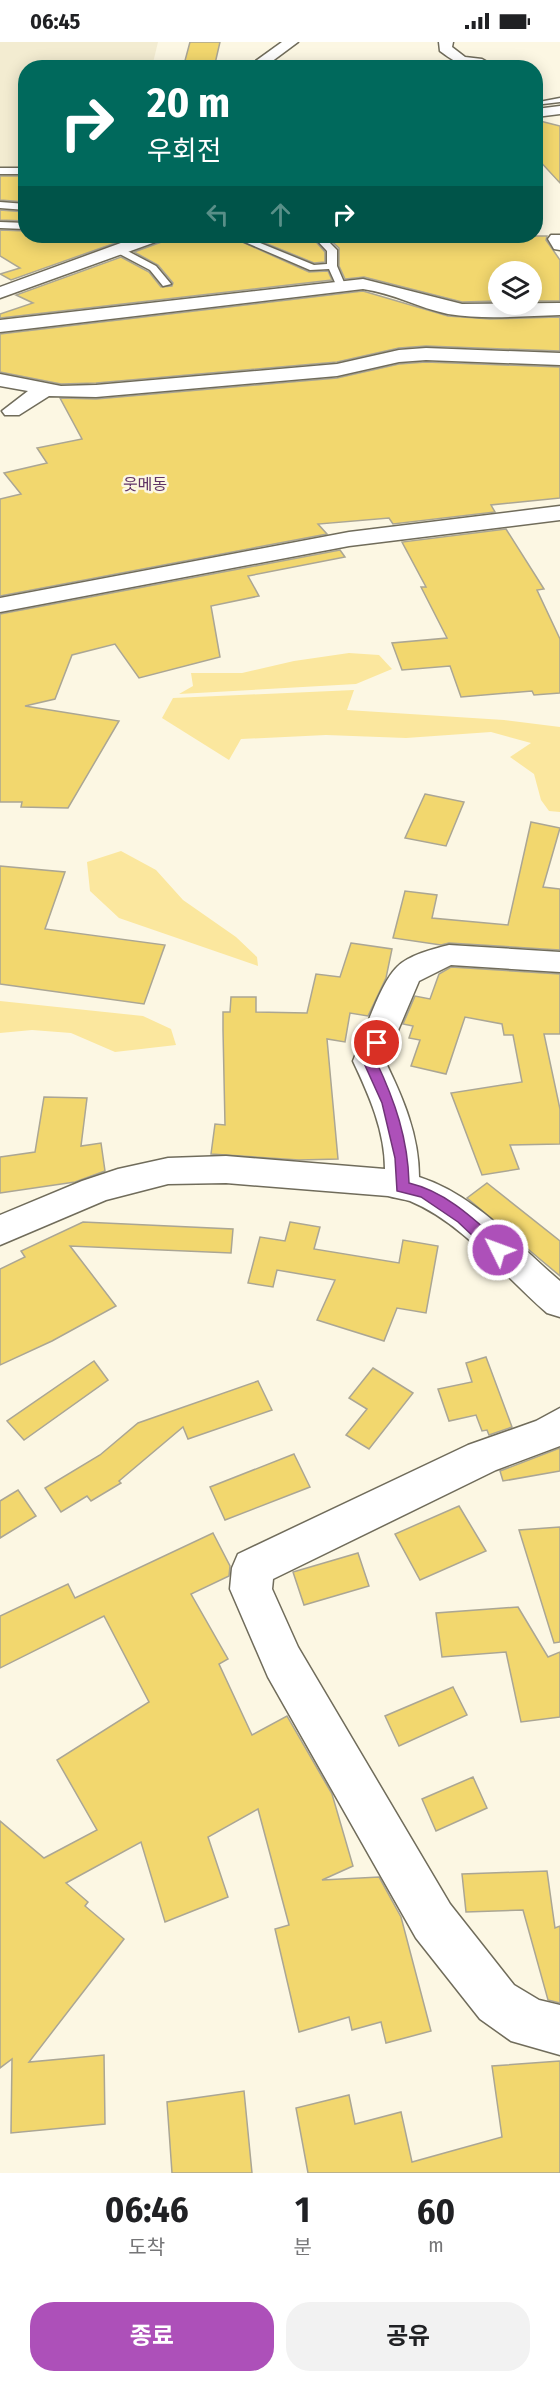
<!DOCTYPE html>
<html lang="ko">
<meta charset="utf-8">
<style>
body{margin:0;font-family:"Fira Sans Condensed","Noto Sans KR",sans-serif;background:#f2f2f2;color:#202124;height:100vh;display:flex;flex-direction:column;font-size:22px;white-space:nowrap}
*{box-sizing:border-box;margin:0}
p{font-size:20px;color:#757577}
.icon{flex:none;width:33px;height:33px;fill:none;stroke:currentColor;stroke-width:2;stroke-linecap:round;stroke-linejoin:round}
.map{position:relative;height:2131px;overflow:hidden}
.panel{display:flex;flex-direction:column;background:#fff;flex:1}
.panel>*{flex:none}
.banner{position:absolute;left:18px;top:18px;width:525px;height:183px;border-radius:24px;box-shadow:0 3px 15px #0003;background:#00695c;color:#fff;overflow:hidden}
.buttons{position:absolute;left:488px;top:219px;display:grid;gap:12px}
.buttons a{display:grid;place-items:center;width:54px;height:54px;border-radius:50%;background:#fff;box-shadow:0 3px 15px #0003;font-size:30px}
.pin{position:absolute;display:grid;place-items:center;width:51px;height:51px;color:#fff;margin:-26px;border:3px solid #fff;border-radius:50%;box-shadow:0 2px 6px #0007}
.me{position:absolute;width:66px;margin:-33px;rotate:312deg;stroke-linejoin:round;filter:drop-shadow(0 0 4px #0008)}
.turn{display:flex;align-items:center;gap:21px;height:126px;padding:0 30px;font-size:27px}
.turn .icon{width:78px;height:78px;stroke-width:2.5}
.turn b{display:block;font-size:42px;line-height:51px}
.lanes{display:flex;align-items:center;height:57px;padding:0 30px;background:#0003;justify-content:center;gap:30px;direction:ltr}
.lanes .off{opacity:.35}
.eta{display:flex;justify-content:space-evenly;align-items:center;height:102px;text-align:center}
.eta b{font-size:36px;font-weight:700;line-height:42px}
.action{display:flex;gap:12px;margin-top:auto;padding:12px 30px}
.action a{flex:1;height:69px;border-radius:24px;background:#ad50b9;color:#fff;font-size:24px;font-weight:700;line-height:69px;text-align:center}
.action a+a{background:#f2f2f2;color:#202124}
.status{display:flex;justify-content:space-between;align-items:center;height:42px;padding:0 30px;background:#fff;direction:ltr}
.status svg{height:16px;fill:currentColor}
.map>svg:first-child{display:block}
.built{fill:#f3ecd1}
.green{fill:#fbe79e}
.building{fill:#f2d76e;stroke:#aba694;stroke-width:1.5}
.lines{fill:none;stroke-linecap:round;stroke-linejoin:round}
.lane-casing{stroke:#706c5b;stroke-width:3}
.street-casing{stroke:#706c5b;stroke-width:3}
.secondary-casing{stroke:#706c5b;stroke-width:3}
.lane{fill:#fff;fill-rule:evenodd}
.street{fill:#fff;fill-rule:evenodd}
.secondary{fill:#fff;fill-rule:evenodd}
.route{fill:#ad50b9;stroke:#703478;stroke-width:1.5}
.labels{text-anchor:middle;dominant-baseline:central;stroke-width:5;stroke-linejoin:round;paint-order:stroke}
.far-quarter-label{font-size:16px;fill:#603266;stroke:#fcf7e3}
</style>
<div class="status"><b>06:45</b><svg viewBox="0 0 49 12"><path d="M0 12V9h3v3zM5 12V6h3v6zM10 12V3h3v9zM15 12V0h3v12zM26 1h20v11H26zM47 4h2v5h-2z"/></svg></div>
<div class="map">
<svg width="560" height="2131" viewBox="0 0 560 2131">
<rect width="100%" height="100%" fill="#fcf7e3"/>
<polygon class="built" points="0,0 158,0 152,25 26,26 25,166 0,166"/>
<g class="green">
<polygon points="349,611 379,613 392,627 356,642 179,652 193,644 191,631 242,631 294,619"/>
<polygon points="354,648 347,668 504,678 560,685 560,770 549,769 541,758 534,732 510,715 531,701 491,690 406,696 326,693 241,697 229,718 162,676 173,656"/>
<polygon points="121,809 156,828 183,858 236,895 257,915 258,924 119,876 90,849 87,820"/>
<polygon points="0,959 143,974 171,987 176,1003 115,1010 71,991 32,988 0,991"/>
</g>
<g class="building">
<polygon points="190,0 220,0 214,26 183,26"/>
<polygon points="536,78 560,84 560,141 536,115"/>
<polygon points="0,134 26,134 26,160 0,158"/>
<polygon points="0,168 26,170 26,179 0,178"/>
<polygon points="0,188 26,189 26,194 135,194 11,238 0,232 20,226 0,214"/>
<polygon points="166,194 229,194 309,230 328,229 332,238 0,276 0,272 33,261 16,253 121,215 149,230 161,245 172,244 173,241 158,223 134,210 162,200"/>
<polygon points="248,194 311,194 325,210 325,220 314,221"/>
<polygon points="326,194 547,194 546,198 560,218 560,259 531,259 531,230 498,230 498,259 462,260 364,235 345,237 339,224 339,206"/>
<polygon points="363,249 448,274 490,277 560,275 560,309 426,304 399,306 337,320 96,341 61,342 0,330 0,292"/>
<polygon points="426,320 560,325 560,456 491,463 495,470 393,482 389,476 318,482 327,492 0,554 0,457 21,452 4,431 47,421 37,406 82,397 60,356 96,357 337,336 399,322"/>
<polygon points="506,487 544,547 537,548 560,597 560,651 534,653 532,649 461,655 450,624 402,628 392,601 447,596 421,545 426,545 402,500"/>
<polygon points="340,508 345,515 248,534 259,554 211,564 220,615 139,636 115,602 72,613 55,657 25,664 119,679 68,766 21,765 22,760 0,760 0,572"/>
<polygon points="425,752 464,760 446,804 405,796"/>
<polygon points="531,780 560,786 543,845 560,847 560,908 449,901 441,903 393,896 405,849 437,853 432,876 508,883"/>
<polygon points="0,824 65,830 45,887 165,903 144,962 0,942"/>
<polygon points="351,901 392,907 386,936 368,974 350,971 345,1000 327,997 338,1117 299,1118 211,1112 215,1082 225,1083 223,988 223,970 230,970 231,955 256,955 256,970 307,971 316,932 340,935"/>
<polygon points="451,925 560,932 560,992 544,992 560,1067 560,1102 510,1103 519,1127 482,1133 451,1051 522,1040 513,993 504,993 502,982 465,975 446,1032 411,1024 420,998 409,996 413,984 403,982 415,954 430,957 439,932"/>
<polygon points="44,1055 87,1056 81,1104 101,1101 105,1129 75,1140 0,1151 0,1115 35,1110"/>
<polygon points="487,1141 560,1199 560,1234 467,1156"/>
<polygon points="83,1180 233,1187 231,1211 70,1204 116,1264 52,1299 0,1323 0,1227 25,1215 21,1209"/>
<polygon points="290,1180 320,1185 314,1207 399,1221 403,1198 438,1204 426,1271 397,1266 384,1299 317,1278 335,1238 277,1228 273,1245 248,1241 260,1195 285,1199"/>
<polygon points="486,1315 512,1385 489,1393 487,1388 482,1389 476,1373 449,1379 438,1347 472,1340 466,1321"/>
<polygon points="94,1319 108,1338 24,1398 7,1379"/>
<polygon points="373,1326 413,1351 369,1407 346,1393 367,1367 349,1356"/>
<polygon points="258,1339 272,1368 188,1397 183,1385 119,1439 121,1441 91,1459 87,1454 61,1470 45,1446 100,1413 138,1381"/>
<polygon points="560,1406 560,1429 503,1439 500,1429"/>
<polygon points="294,1412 310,1445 225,1478 210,1445"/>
<polygon points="18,1448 36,1474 0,1496 0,1459"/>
<polygon points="459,1464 486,1509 420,1538 395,1492"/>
<polygon points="560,1485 560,1600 554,1601 519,1488"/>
<polygon points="213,1491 230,1524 229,1534 191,1552 228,1617 219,1622 252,1693 287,1674 332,1752 353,1824 322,1838 379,1835 401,1875 431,1989 386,2001 381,1980 352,1988 349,1975 299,1990 275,1887 289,1883 258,1767 208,1795 228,1855 165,1880 141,1800 66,1841 88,1860 85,1864 124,1897 29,2020 104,2013 105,2082 11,2091 12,2017 0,2026 0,1779 44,1816 97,1788 57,1718 149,1660 104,1574 0,1626 0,1574 68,1542 75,1556"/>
<polygon points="358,1511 369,1544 304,1563 293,1530"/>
<polygon points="518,1565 548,1615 560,1610 560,1675 521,1680 506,1610 442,1615 436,1571"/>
<polygon points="453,1645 467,1673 399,1704 385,1674"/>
<polygon points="473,1735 487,1766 436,1789 422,1757"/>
<polygon points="547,1829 555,1886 560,1884 560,1961 548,1958 523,1868 466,1870 462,1832"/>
<polygon points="560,2019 560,2131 308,2131 296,2066 349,2053 355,2082 401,2070 412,2120 502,2095 492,2024"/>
<polygon points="244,2049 252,2131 172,2131 167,2060"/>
</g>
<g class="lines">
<g class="lane-casing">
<g id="lane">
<polygon points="560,56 560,60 543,62 539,60"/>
<rect x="0" y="126" width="26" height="6"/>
<polygon points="0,160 26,162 26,168 0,166"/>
<polygon points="0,180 26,181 26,187 0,186"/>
<polygon points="231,194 243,194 314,223 327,222 327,209 313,194 323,194 337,208 337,224 346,245 338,247 329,227 310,228"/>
<polygon points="114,205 120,205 156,224 171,242 163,244 150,228 114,209"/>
</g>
</g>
<g class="street-casing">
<g id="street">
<path d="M439 0H453L452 5 465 15 482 17 489 21C475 34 452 18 440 9Z"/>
<polygon points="560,64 560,72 536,75 536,67"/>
<polygon points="551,193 560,193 560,208 554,207 548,197"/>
<path d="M363 237 462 262 560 261V273C523 274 485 278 448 272 419 266 393 251 363 247L0 290V278Z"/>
<polygon points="426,306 560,311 560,323 426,318 399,320 337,334 96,355 49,354 19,373 5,373 2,369 28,349 0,344 0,332 61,344 96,343 337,322 399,308"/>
<path d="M449 903 560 910V930L451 923 419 939 385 1019C403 1056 419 1093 419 1135 476 1153 516 1202 560 1239V1275L547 1271C504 1234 463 1181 410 1159 403 1157 395 1156 388 1154L226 1141 168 1142 106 1158 0 1203V1173L82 1139 118 1127 168 1116 226 1114 385 1127C385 1089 369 1053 353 1019 363 995 380 941 397 925 409 913 433 907 449 903Z"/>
<polygon points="560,1366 560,1404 496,1428 273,1537 272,1547 298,1605 450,1862 514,1943 539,1958 560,1963 560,2013 511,1999 480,1977 416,1896 268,1635 230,1547 232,1526 238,1512 468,1403 536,1379"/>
</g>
</g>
<g class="secondary-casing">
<g id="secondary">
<polygon points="282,0 298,0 263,26 246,26"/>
<polygon points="140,194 164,194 161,198 0,256 0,245"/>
<polygon points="560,464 560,478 349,504 0,570 0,556 349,490"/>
</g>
</g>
<use href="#lane" class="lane"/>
<use href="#street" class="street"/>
<use href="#secondary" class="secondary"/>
</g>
<path class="route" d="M377 996 383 1001 376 1019C395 1059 408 1097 409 1141 447 1150 475 1178 503 1203L505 1208 503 1212H492L458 1180 421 1155 397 1149 395 1116 382 1061 363 1019 372 998Z"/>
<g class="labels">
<g class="far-quarter-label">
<text x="145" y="442">웃메동</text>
</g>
</g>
</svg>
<div class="buttons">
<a><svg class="icon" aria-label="layers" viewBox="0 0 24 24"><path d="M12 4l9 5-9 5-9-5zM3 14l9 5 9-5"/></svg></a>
</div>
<div class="pin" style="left:377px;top:1001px;background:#d93025"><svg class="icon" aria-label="arrive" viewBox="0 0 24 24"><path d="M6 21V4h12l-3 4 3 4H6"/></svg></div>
<svg class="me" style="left:498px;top:1208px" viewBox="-20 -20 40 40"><circle r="17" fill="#ad50b9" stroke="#fff" stroke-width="3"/><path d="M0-11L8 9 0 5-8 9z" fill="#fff"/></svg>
<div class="banner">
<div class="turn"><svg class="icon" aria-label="right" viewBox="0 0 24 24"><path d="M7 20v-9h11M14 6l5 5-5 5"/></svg><div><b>20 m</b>우회전</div></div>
<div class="lanes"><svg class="icon off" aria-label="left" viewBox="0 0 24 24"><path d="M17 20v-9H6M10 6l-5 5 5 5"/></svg><svg class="icon off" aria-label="ahead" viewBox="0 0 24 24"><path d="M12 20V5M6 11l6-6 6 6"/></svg><svg class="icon" aria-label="right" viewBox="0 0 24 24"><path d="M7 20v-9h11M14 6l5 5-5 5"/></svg></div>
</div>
</div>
<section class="panel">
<div class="eta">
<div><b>06:46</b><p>도착</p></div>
<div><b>1</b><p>분</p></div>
<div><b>60</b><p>m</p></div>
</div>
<div class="action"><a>종료</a><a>공유</a></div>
</section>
